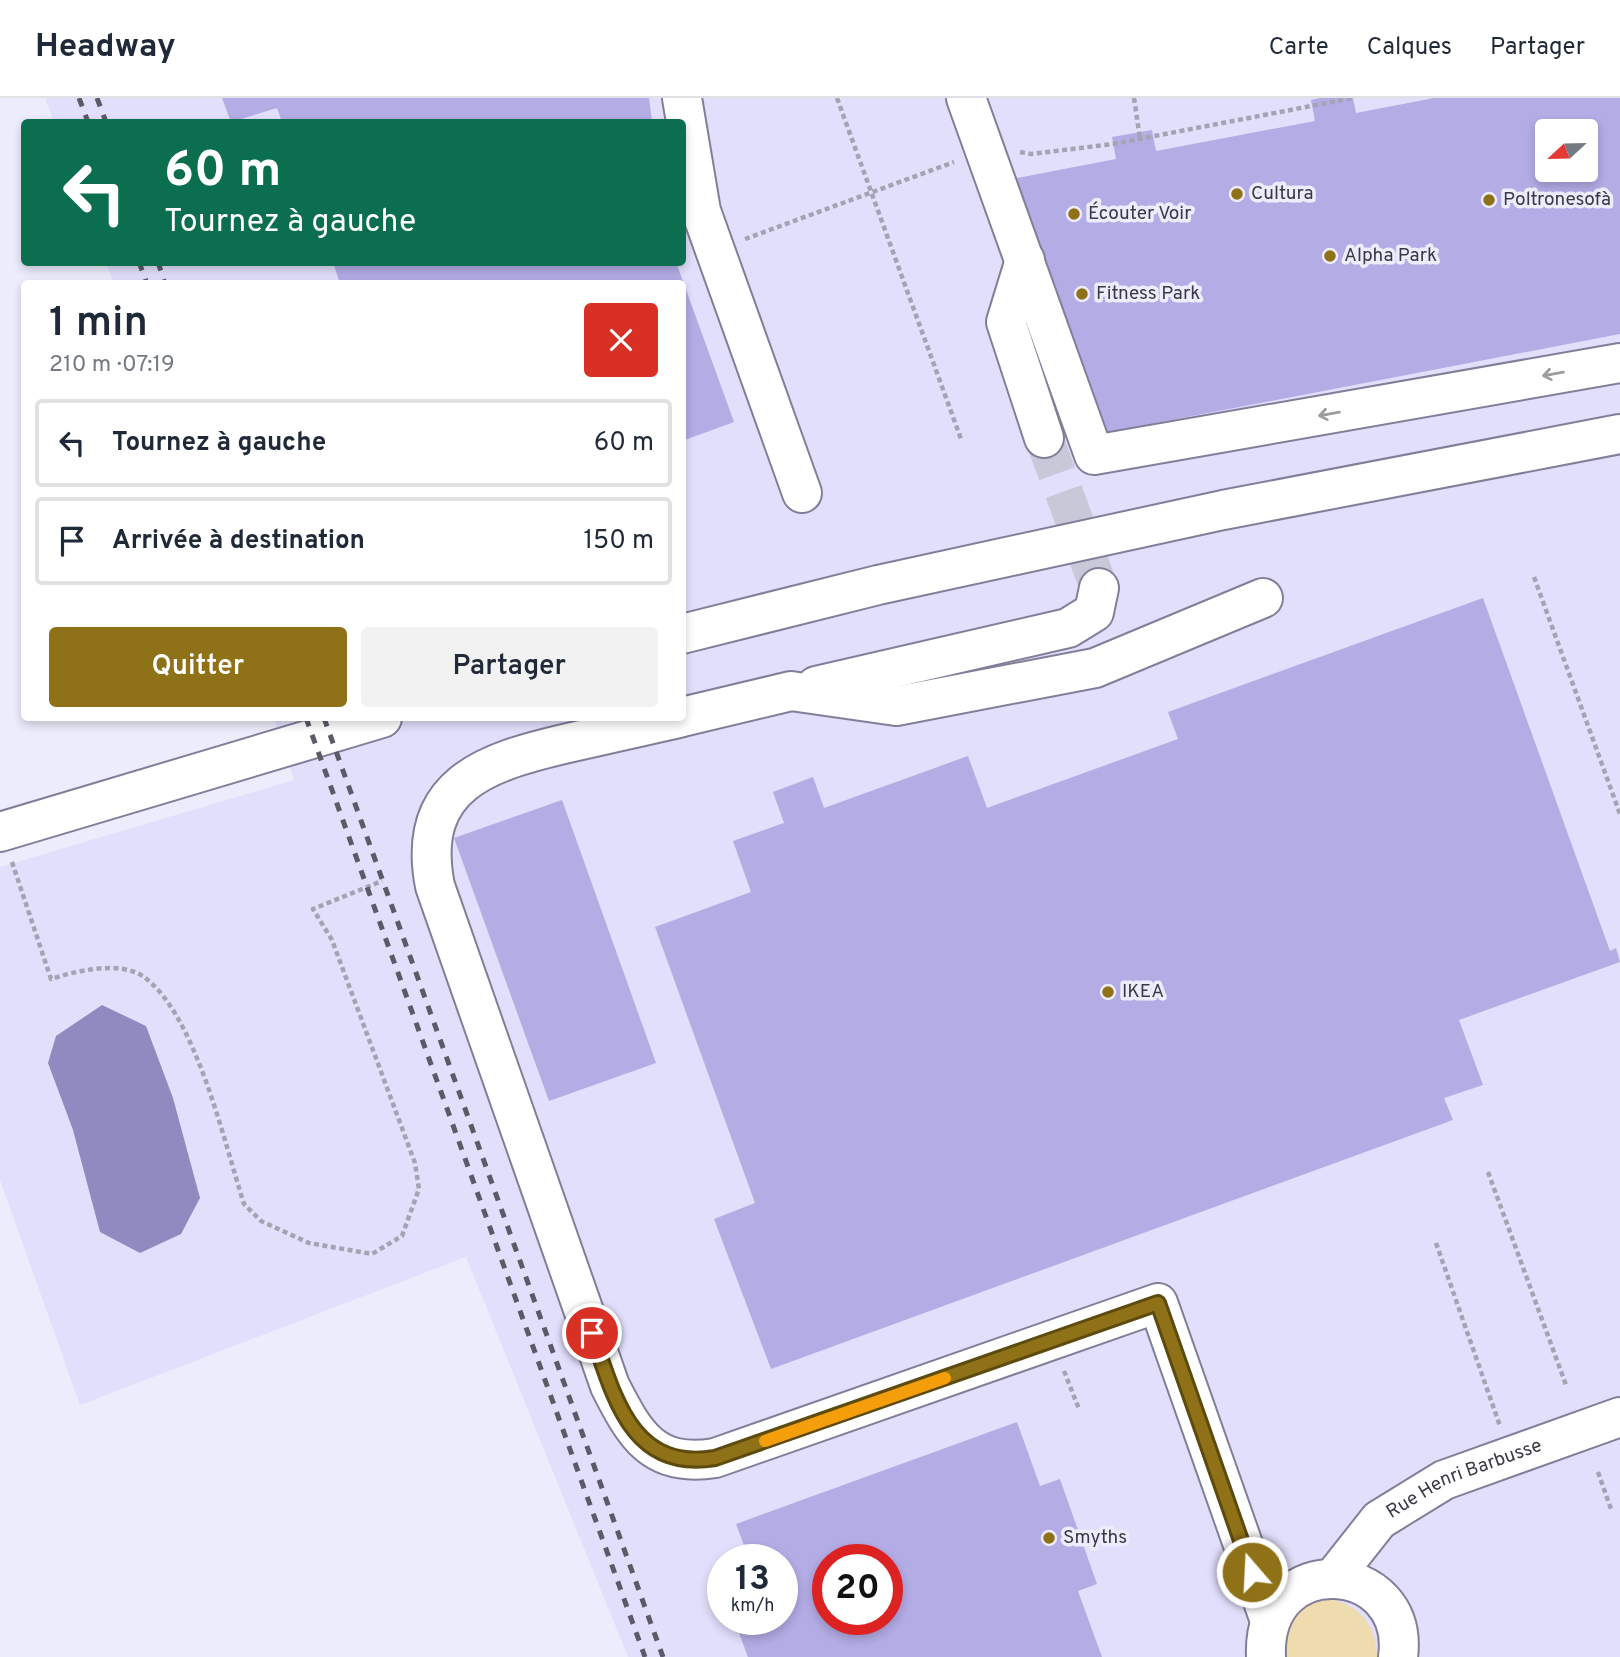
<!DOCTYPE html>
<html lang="fr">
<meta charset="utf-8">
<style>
body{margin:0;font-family:Overpass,sans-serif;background:#f2f2f3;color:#1f2937;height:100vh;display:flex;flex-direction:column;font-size:26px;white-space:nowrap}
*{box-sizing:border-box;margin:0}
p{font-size:23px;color:#747a83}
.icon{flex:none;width:38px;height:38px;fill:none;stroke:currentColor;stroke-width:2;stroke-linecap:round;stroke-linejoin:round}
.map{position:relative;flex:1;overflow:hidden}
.sheet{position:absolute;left:21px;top:182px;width:665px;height:441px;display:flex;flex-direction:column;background:#fff;border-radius:7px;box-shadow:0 4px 10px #0003}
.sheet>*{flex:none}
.hud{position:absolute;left:21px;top:21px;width:665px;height:147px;border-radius:7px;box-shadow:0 4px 10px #0003;background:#0b6e4f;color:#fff;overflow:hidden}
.needle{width:46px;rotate:248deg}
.buttons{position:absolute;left:1535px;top:21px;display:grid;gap:14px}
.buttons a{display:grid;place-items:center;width:63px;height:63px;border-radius:7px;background:#fff;box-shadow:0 4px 10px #0003;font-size:35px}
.speed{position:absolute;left:707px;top:1446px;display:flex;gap:14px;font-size:35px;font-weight:700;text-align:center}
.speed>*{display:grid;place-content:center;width:91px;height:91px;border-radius:50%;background:#fff;box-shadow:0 4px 10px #0003;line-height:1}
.speed small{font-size:18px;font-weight:400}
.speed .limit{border:10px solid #d22;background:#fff;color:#111}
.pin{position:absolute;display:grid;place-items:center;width:60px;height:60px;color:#fff;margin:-30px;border:4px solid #fff;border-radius:50%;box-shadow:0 2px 7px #0007}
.me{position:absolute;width:77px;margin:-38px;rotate:341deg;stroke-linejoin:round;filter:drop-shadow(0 0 5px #0008)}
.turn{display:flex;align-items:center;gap:24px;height:147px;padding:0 28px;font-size:32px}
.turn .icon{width:91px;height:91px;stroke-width:2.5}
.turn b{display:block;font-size:49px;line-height:60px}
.round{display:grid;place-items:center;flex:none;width:74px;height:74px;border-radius:7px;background:#f2f2f3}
.headline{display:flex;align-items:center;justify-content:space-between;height:119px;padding:0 28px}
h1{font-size:42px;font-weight:600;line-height:52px}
.button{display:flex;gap:14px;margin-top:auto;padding:14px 28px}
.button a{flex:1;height:80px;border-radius:7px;background:#8f7217;color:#fff;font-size:28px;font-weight:600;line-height:80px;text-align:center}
.button a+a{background:#f2f2f3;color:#1f2937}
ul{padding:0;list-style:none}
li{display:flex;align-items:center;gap:21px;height:88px;margin:0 14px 10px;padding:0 14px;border:4px solid #e0e1e3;border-radius:7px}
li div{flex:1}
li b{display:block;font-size:26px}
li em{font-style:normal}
header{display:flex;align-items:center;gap:42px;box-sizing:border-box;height:98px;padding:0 35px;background:#fff;border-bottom:2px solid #e0e1e3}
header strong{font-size:33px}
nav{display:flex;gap:38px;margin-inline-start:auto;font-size:24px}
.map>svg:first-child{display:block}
.built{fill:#e1dffb;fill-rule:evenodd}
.green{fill:#eedcae}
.water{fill:#918ac1}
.building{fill:#b3ace5;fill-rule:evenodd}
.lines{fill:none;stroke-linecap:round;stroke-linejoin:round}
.minor-tunnel{stroke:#c9c8d8;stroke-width:38;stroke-dasharray:38 19;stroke-linecap:butt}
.minor-casing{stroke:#817f98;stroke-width:42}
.major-casing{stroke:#817f98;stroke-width:42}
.path{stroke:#a4a3b2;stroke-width:4.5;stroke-dasharray:5 3.5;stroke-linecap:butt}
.minor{stroke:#fff;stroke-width:38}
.major{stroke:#fff;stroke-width:38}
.rail{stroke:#5b5a66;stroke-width:5;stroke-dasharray:9 9;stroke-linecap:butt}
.oneway{stroke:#9c9ca1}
.route-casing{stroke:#5d4a0f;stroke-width:18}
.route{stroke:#8f7217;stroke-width:12}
.slow{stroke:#f59e0b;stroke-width:12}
.poi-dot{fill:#8f7217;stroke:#edecfd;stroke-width:2.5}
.labels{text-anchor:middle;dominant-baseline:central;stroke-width:7;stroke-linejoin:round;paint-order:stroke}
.poi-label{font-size:19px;fill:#393843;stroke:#edecfd;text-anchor:start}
.street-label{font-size:19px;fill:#393843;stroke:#edecfd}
</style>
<header>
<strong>Headway</strong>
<nav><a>Carte</a><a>Calques</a><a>Partager</a></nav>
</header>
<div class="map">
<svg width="1620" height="1559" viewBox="0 0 1620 1559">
<rect width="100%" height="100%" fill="#edecfd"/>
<path class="built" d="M45 0H1620V1559H628L466 1159 80 1307 0 1082V769L294 682 274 620H682V186H114L106 165 682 164V24H54ZM1547 33H1586V72H1547ZM723 1461H782V1521H723ZM828 1461H887V1521H828Z"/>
<path class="green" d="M1330 1501C1361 1508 1376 1527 1377 1559H1277L1286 1522 1313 1503Z"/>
<polygon class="water" points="102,907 146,928 173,1000 200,1100 181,1136 140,1155 100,1134 73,1032 48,965 56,938"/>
<g class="building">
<polygon points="222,0 649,0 652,24 282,24 277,10 231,24"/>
<path d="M1320 0H1353L1356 15 1434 0H1620V236L1104 335 1012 81 1116 61 1112 39 1152 32 1156 53 1315 23 1311 2ZM1547 33H1586V72H1547Z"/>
<polygon points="333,164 676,164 734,324 682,343 682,186 340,186"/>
<polygon points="1483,500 1610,853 1616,850 1620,864 1459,922 1483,987 1444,1000 1453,1022 771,1271 714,1121 755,1105 655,829 751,794 733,743 784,725 773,694 813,679 824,710 968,658 987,710 1178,641 1168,614"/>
<polygon points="562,702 656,965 549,1003 454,740"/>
<path d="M1017 1324 1040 1388 1060 1381 1097 1486 1078 1493 1102 1559H748L739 1535 771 1523 770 1521H782V1461H749L736 1426ZM828 1461H887V1521H828Z"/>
</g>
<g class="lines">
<polyline class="minor-tunnel" points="1044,340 1099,490"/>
<g class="minor-casing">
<g id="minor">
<polyline points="682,0 701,113 802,395"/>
<polyline points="966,0 1094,357 1620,265"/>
<polyline points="1025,162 1006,224 1044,340"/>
<polyline points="816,588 1068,530 1094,514 1099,490"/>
<polyline points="682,619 791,593 896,608 1095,570 1263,500"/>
<path d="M679 620C642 628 605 637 568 645 486 664 415 686 435 788L610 1288C635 1337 653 1370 715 1360L1158 1205 1270 1523"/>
<path id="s1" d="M1334 1479 1379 1422 1444 1382 1620 1319"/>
<path d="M1266 1559C1261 1449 1411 1461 1398 1559"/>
</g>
</g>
<g class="major-casing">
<g id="major">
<polyline points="682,536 878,487 1223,412 1620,336"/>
<polyline points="0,734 382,620"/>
</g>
</g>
<g class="path">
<polyline points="837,0 961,341"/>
<polyline points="1134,0 1140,41"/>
<polyline points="1020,54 1031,56 1113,46 1353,0"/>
<polyline points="745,141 954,64"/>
<polyline points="1534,479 1620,716"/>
<path d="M12 764 51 881C75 873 121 862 144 879 196 917 224 1044 244 1106L261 1123 309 1145 372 1156 402 1138 419 1091 415 1065 332 842 313 811 382 783"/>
<polyline points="1488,1074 1566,1287"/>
<polyline points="1436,1145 1500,1328"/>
<polyline points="1064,1273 1079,1311"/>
<polyline points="1598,1374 1612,1414"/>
</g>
<use href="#minor" class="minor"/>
<use href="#major" class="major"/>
<g class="rail">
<polyline points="79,0 88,24"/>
<polyline points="97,0 106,24"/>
<polyline points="139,164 147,186"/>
<polyline points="158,164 165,186"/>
<polyline points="306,620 645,1559"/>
<polyline points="324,620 663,1559"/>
</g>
</g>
<defs><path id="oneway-shaft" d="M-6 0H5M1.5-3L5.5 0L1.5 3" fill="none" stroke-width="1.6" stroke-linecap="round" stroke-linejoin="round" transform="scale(1.75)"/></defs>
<g class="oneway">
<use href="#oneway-shaft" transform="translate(1553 276) rotate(170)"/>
<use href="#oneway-shaft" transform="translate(1329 316) rotate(170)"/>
</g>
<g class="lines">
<g class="route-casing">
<path id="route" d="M592 1235C614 1298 631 1374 715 1360L1158 1205 1252 1474"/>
</g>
<use href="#route" class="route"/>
<polyline class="slow" points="765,1343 945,1280"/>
</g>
<g class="poi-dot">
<circle cx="1237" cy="96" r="7"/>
<circle cx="1489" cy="102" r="7"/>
<circle cx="1074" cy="116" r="7"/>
<circle cx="1330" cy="158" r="7"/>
<circle cx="1082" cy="196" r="7"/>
<circle cx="1108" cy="894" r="7"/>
<circle cx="1049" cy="1440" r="7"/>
</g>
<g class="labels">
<g class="poi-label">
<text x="1251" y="96">Cultura</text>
<text x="1503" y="102">Poltronesofà</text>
<text x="1088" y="116">Écouter Voir</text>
<text x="1344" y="158">Alpha Park</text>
<text x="1096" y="196">Fitness Park</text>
<text x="1122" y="894">IKEA</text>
<text x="1063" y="1440">Smyths</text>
</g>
<g class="street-label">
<text stroke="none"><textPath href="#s1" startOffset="168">Rue Henri Barbusse</textPath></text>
</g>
</g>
</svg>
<div class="buttons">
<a><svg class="needle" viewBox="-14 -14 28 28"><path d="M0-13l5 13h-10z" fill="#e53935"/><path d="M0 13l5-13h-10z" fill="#747a83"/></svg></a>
</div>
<div class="speed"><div>13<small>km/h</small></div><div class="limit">20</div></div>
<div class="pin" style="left:592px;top:1235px;background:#d93025"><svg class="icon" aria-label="arrive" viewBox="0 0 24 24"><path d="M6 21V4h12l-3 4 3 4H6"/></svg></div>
<svg class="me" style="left:1252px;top:1474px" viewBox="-20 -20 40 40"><circle r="17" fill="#8f7217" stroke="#fff" stroke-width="3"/><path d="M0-11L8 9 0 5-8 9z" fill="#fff"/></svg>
<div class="hud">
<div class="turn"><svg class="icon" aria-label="left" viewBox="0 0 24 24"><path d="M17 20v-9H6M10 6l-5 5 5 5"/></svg><div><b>60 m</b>Tournez à gauche</div></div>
</div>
<section class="sheet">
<div class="headline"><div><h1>1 min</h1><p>210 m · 07:19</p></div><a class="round" style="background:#d93025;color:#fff"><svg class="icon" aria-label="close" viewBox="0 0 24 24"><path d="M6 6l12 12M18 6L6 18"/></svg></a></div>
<ul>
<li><svg class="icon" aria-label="left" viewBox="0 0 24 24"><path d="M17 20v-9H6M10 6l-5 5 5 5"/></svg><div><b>Tournez à gauche</b></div><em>60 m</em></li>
<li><svg class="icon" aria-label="arrive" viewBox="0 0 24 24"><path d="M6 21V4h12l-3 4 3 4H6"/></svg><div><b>Arrivée à destination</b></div><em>150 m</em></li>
</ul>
<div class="button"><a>Quitter</a><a>Partager</a></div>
</section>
</div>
